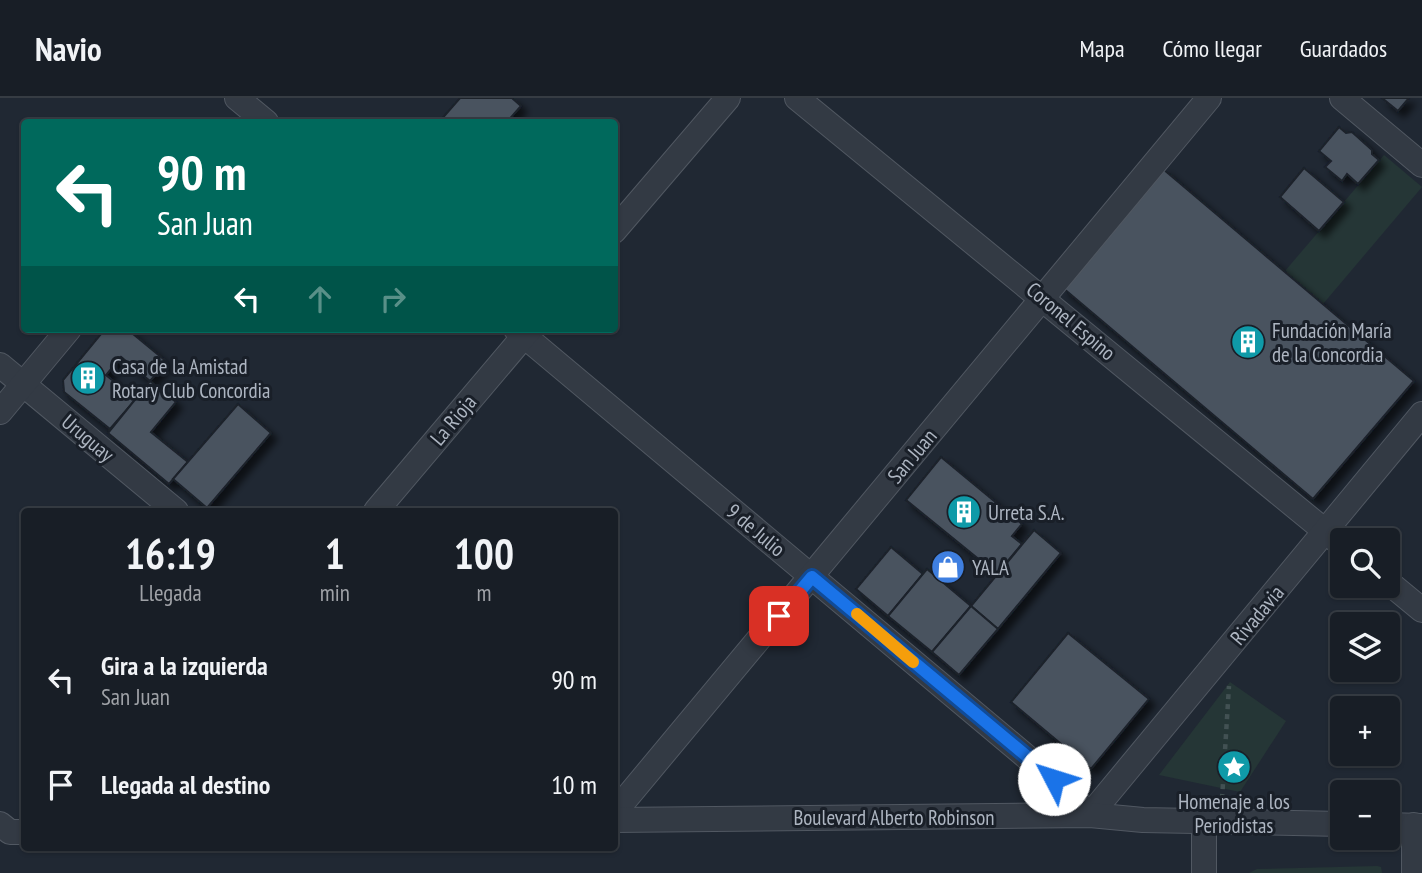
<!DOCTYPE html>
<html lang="es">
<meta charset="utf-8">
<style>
body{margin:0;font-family:"PT Sans Narrow",sans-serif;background:#21272e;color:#f1f3f6;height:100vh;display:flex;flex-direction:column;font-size:26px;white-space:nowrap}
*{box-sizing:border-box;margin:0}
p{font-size:23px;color:#9fa2a7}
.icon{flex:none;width:38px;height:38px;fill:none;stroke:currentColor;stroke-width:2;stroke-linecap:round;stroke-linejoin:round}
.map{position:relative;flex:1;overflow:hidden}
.panel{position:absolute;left:21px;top:410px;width:597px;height:343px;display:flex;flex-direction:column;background:#181e26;border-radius:7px;box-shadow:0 2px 5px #0004,0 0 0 2px #363c43}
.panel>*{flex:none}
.banner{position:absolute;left:21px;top:21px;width:597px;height:214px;border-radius:7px;box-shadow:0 2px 5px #0004,0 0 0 2px #363c43;background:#00695c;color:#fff;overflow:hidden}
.controls{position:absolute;left:1330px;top:430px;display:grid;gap:14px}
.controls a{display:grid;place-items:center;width:70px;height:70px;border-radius:7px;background:#181e26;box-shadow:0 2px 5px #0004,0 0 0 2px #363c43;font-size:35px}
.pin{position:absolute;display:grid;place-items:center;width:60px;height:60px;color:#fff;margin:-30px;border-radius:14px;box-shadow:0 4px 10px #0006}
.me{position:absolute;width:77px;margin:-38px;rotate:310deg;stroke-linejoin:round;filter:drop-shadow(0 0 5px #0008)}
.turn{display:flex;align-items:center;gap:24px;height:147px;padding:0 21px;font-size:32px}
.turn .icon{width:91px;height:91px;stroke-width:2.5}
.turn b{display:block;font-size:49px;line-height:60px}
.lanes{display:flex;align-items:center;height:66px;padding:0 21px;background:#0003;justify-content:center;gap:35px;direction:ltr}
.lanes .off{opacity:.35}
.eta{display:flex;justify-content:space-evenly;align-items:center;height:119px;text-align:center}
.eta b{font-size:42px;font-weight:700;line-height:49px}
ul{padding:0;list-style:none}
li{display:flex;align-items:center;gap:21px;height:105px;padding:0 21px}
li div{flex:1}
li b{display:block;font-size:26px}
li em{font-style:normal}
header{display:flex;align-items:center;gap:42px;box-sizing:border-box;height:98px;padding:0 35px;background:#181e26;border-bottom:2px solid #363c43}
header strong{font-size:33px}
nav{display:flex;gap:38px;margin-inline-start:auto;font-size:24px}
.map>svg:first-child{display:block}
.green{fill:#253636}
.building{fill:#49525f;stroke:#1b212a;stroke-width:2;filter:url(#shadow)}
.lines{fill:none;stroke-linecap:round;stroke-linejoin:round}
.minor-casing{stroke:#515862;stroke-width:26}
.path{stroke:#425153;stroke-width:4.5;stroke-dasharray:5 5;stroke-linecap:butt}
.minor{stroke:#333a44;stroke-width:24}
.route-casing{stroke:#114b97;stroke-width:18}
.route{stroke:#1a73e8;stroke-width:12}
.slow{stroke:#f59e0b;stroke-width:12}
.labels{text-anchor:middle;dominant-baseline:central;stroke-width:6;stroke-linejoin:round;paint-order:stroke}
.street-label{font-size:21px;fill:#adb5c1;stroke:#191f28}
.poi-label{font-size:21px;fill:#adb5c1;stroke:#191f28;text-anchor:start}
</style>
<header>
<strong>Navio</strong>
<nav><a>Mapa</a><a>Cómo llegar</a><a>Guardados</a></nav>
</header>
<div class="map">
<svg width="1422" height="775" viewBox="0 0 1422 775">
<defs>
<filter id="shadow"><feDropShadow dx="6" dy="6" stdDeviation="3.5" flood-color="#0009"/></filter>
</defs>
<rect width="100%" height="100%" fill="#202833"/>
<g class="green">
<polygon points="1384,57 1422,89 1323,206 1285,173"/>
<polygon points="1230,584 1286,623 1240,694 1159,677"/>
<polygon points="1377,768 1381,769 1382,775 1249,775 1257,771"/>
</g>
<g class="building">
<polygon points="460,0 512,0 521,8 507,24 439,24"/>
<polygon points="1382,0 1409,0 1398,13"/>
<polygon points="1339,29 1346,35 1352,34 1372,52 1372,56 1379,62 1358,86 1347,76 1342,83 1325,69 1331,63 1319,53"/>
<polygon points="1304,70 1344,104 1319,133 1280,99"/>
<polygon points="1163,71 1414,283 1313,401 1063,190"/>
<polygon points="105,231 127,231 167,264 150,283 121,259 106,277 136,301 110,331 64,294 63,282"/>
<polygon points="150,283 176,304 151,334 188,364 169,386 108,335"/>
<polygon points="238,306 271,335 207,410 173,381"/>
<polygon points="941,359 1022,426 1012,438 1022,446 997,476 906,402"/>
<polygon points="1034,432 1061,455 998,531 971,508"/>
<polygon points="891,449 923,476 888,518 856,491"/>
<polygon points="927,471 971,508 932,554 888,518"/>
<polygon points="971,508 998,531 959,577 932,554"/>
<polygon points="1068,535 1149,601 1091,671 1011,604"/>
</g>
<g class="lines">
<g class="minor-casing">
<g id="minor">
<polyline points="237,0 266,24"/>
<polyline points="797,0 1342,447"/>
<polyline points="1342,0 1422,67"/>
<polyline points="614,133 728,0"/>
<polyline points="516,231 1053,681 1090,717"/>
<polyline points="0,267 176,413"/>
<polyline points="0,314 69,231"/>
<polyline points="376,413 530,231"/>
<polyline points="1388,484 1422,512"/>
<polyline points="614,715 1209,0"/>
<polyline points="1090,717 1422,316"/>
<polyline points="614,722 1090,717 1143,722 1342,726"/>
<polyline points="1204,723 1204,775"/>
<polyline points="0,726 10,734 24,734"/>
<polyline points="1388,727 1422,728"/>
<polyline points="1414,727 1414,775"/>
</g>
</g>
<polyline class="path" points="1222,701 1229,588"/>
<use href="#minor" class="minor"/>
</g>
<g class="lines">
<g class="route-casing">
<polyline id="route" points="779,518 812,479 1054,681"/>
</g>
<use href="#route" class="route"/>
<polyline class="slow" points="857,516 913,564"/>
</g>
<defs>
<g id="building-disc" transform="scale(1.75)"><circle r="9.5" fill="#0f9aa8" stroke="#191f28"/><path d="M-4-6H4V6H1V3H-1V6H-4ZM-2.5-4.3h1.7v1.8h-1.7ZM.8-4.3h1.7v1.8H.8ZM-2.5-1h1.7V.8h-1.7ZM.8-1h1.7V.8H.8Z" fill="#fff"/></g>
<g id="shop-disc" transform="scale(1.75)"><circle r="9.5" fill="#3f7fe0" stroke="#191f28"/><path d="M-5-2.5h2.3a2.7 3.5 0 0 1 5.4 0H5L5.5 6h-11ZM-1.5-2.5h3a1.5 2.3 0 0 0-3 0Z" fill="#fff"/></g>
<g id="sight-disc" transform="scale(1.75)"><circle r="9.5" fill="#0f9aa8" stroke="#191f28"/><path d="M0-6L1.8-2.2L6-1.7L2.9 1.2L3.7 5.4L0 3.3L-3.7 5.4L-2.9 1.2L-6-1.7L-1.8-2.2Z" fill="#fff"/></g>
</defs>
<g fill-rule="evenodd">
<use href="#building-disc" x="1248" y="244"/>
<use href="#building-disc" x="88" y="280"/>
<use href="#building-disc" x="964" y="414"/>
<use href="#shop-disc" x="948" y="469"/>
<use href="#sight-disc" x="1234" y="669"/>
</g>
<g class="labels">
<g class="street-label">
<text transform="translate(1071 223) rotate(40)">Coronel Espino</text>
<text transform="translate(453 322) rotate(-50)">La Rioja</text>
<text transform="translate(88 340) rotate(40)">Uruguay</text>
<text transform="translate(912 358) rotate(-50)">San Juan</text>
<text transform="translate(756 432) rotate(40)">9 de Julio</text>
<text transform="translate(1257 517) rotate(-50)">Rivadavia</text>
<text x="894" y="719">Boulevard Alberto Robinson</text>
</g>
<g class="poi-label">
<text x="1272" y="232">Fundación María<tspan x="1272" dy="24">de la Concordia</tspan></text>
<text x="112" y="268">Casa de la Amistad<tspan x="112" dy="24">Rotary Club Concordia</tspan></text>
<text x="988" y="414">Urreta S.A.</text>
<text x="972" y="469">YALA</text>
<text x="1234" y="703" text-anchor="middle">Homenaje a los<tspan x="1234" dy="24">Periodistas</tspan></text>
</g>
</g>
</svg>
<div class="controls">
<a><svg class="icon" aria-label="search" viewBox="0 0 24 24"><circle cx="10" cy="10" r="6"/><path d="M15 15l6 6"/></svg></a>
<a><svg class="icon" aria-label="layers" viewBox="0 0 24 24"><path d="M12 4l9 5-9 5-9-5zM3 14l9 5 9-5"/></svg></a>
<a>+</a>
<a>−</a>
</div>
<div class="pin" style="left:779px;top:518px;background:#d93025"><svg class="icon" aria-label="arrive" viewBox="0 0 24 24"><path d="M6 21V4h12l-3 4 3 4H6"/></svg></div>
<svg class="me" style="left:1054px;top:681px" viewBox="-20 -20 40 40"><circle r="19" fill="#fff"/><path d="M0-13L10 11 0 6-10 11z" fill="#1a73e8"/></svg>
<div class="banner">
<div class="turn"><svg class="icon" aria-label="left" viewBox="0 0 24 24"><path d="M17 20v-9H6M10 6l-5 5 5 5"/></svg><div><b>90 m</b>San Juan</div></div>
<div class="lanes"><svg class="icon" aria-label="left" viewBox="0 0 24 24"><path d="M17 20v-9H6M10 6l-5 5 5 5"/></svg><svg class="icon off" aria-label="ahead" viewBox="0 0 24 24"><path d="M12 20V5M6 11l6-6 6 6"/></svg><svg class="icon off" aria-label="right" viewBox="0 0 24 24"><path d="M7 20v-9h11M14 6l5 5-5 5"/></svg></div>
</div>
<section class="panel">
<div class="eta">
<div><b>16:19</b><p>Llegada</p></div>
<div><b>1</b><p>min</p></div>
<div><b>100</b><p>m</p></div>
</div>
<ul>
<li><svg class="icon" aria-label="left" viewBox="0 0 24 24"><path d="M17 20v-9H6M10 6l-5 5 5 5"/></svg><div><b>Gira a la izquierda</b><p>San Juan</p></div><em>90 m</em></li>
<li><svg class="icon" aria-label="arrive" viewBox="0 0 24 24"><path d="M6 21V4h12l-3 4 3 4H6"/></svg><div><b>Llegada al destino</b></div><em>10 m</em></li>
</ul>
</section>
</div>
